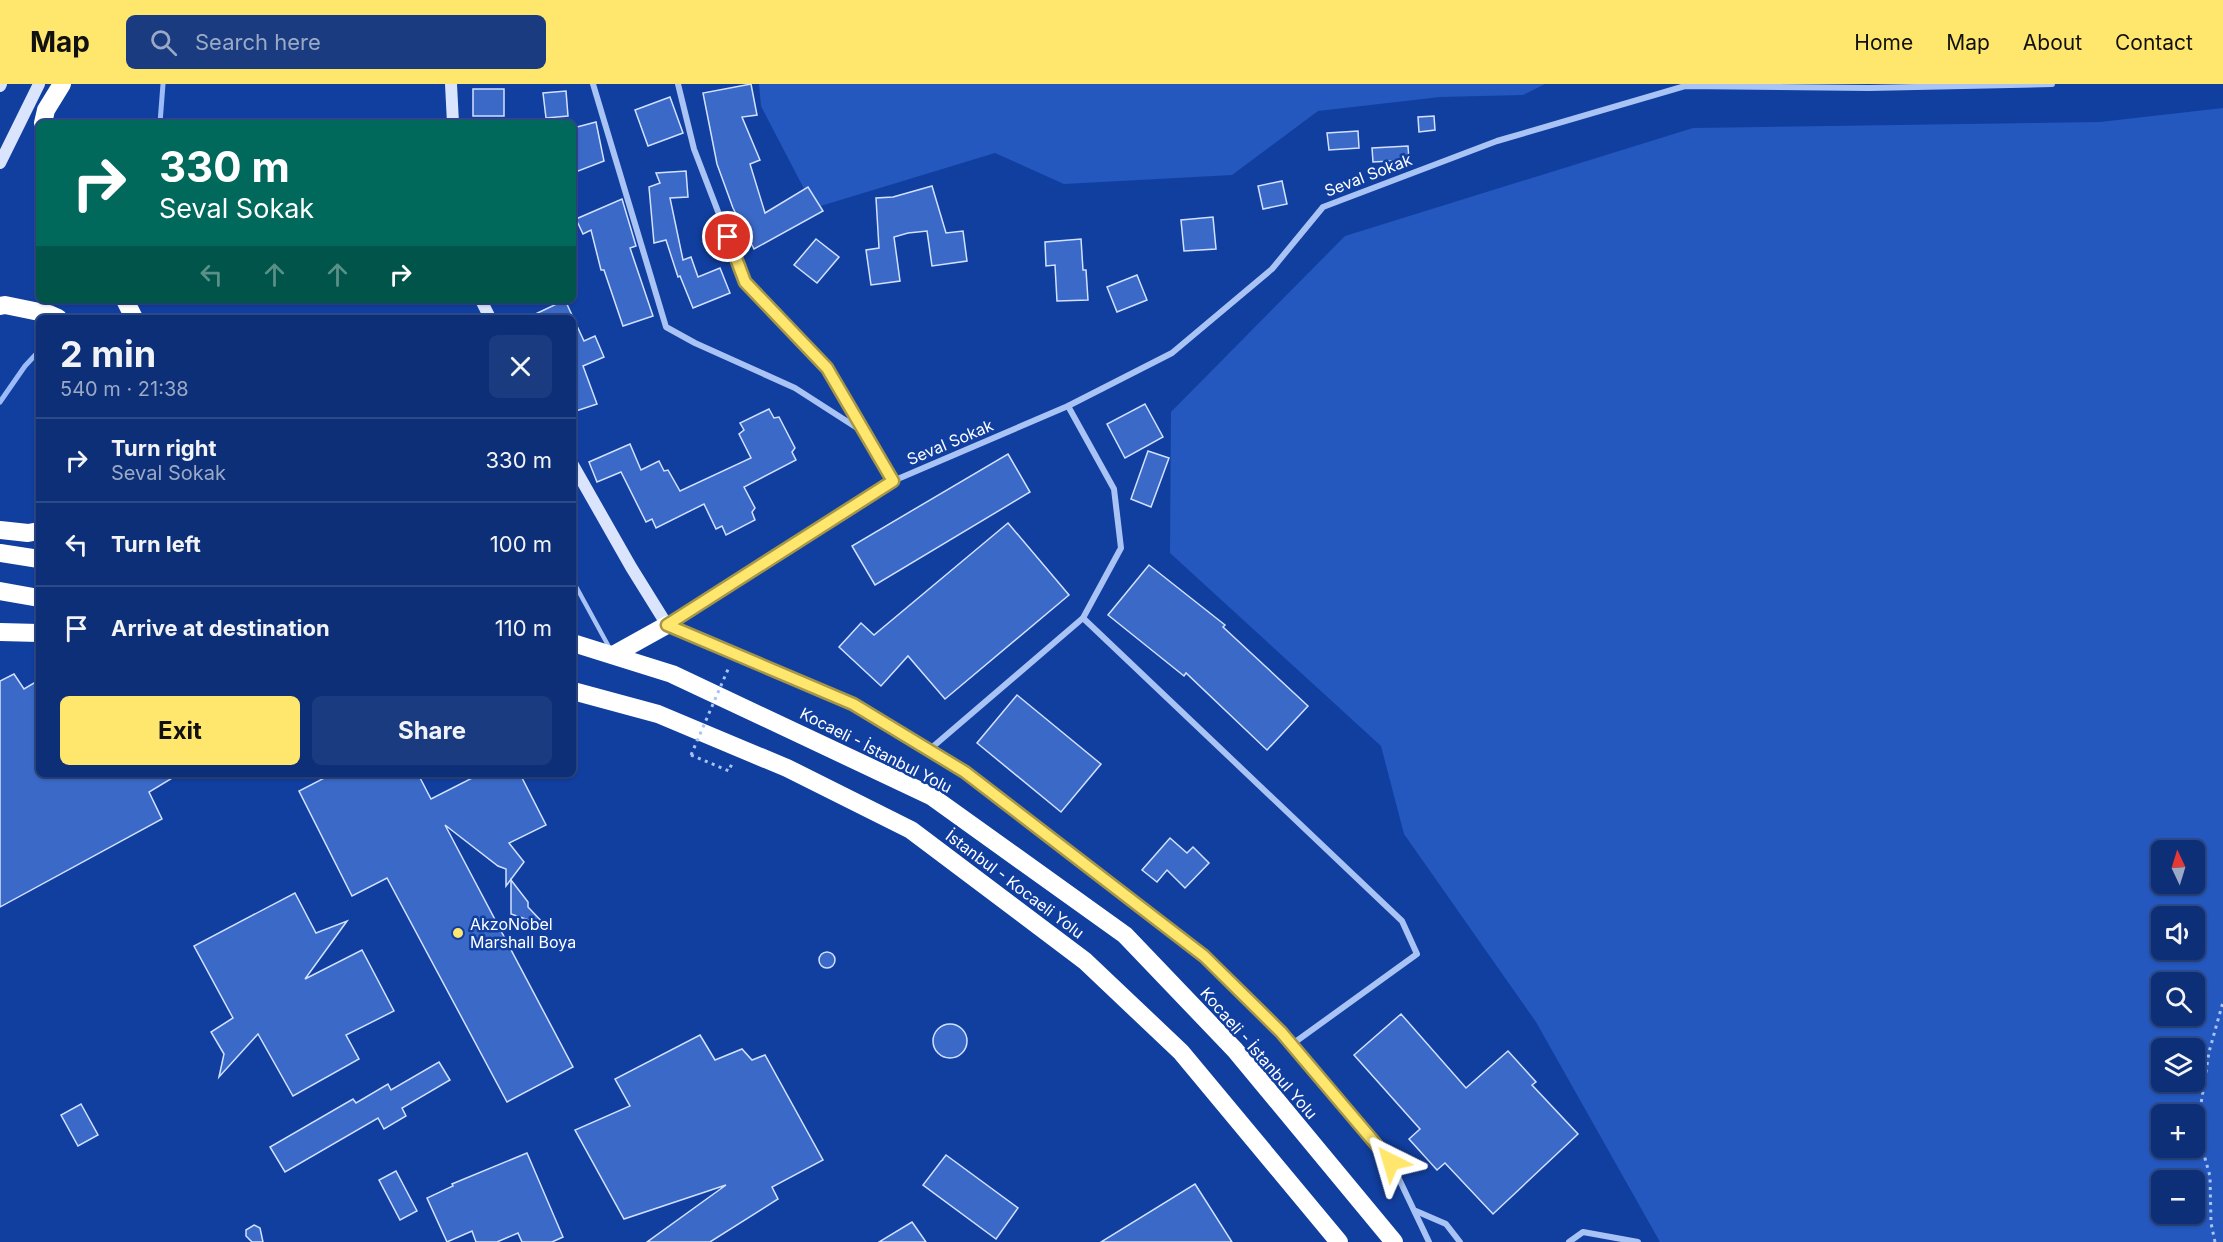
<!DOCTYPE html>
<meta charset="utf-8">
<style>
body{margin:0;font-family:Inter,sans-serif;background:#1b3b80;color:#f1f3f6;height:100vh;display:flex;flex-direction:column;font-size:22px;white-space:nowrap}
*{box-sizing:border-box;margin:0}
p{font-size:20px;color:#9aa9c6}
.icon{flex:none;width:33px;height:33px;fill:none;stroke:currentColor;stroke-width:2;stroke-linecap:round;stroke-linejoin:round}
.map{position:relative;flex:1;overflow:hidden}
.drawer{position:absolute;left:36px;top:231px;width:540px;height:462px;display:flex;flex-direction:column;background:#0d2f78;border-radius:9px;box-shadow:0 2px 4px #0004,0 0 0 2px #2d4a8a}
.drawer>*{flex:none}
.guide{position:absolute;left:36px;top:36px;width:540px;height:183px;border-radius:9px;box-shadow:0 2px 4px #0004,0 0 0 2px #2d4a8a;background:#00695c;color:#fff;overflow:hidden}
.needle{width:39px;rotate:356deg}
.tools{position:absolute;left:2151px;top:756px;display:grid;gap:12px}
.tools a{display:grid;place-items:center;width:54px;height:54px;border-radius:9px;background:#0d2f78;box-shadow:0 2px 4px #0004,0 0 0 2px #2d4a8a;font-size:30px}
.pin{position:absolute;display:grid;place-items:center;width:51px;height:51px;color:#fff;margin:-26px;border:3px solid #fff;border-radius:50%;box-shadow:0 2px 6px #0007}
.me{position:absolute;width:66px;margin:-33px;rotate:320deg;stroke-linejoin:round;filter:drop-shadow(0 0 4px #0008)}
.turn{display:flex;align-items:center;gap:21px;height:126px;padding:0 24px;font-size:27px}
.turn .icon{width:78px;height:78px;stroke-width:2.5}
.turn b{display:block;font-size:42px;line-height:51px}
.lanes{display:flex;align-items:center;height:57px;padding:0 24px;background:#0003;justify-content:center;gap:30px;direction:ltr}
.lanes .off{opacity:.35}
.round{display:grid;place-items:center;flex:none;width:63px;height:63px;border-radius:9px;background:#1b3b80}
.overview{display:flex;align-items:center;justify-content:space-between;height:102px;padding:0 24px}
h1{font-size:36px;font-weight:700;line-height:45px}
.button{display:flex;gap:12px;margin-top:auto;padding:12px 24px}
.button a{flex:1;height:69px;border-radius:9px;background:#ffe66d;color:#111;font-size:24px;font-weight:700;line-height:69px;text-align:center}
.button a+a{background:#1b3b80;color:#f1f3f6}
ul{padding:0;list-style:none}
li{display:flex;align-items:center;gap:18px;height:84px;padding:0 24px;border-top:2px solid #2d4a8a}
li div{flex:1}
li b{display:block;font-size:22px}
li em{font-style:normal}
header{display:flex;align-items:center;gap:36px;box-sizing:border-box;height:84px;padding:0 30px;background:#ffe66d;color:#111}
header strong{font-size:28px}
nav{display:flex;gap:33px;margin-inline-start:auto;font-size:21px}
.search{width:420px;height:54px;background:#1b3b80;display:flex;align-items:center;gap:15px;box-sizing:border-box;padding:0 21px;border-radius:9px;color:#9aa9c6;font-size:22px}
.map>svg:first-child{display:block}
.green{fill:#2458be;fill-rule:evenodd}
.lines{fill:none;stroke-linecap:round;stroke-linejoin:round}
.stream{stroke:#9bbcf8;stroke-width:5}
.building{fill:#3a69c7;stroke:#d2e1fe;stroke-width:1.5}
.path{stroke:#a9c3f5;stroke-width:3;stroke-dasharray:3 4.5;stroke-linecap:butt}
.lane{stroke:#a9c3f5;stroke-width:4.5}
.street{stroke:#a9c3f5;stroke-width:6}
.secondary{stroke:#dae5fd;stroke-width:12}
.highway{stroke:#fff;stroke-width:18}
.path-bridge{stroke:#a9c3f5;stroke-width:3;stroke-dasharray:3 4.5;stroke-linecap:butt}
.route-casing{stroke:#a69647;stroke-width:15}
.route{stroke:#ffe66d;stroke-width:10}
.poi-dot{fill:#ffe66d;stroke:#113fa0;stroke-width:2}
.labels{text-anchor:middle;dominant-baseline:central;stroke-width:5;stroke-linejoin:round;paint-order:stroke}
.street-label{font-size:16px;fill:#fff;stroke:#113fa0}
.poi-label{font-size:16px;fill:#fff;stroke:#113fa0;text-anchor:start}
</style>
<header>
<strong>Map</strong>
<div class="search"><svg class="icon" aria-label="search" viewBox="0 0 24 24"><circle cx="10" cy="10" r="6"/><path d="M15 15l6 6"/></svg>Search here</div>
<nav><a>Home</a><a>Map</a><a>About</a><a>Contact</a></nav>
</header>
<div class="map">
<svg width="2223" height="1158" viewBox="0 0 2223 1158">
<rect width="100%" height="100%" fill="#113fa0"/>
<g class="green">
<polygon points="759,0 1545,0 1523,11 1440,13 1318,27 1232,91 1064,100 995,69 814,124 761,22"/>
<path d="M2223 24V1158H1660L1536 938 1404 750 1381 662 1170 469 1171 328 1345 152 1693 44 2100 38ZM2162 766H2194V800H2162ZM2162 832H2194V866H2162ZM2162 898H2194V932H2162ZM2162 964H2194V998H2162ZM2162 1030H2194V1064H2162ZM2162 1096H2194V1130H2162Z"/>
</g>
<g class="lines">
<g class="stream">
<polyline points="160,39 163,0"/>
<polyline points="0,318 25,282 39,267"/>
</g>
</g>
<g class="building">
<polygon points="751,0 757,31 742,33 760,76 750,80 765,129 808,103 823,127 754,165 733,124 717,80 703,9"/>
<rect x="473" y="5" width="31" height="27"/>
<polygon points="566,7 568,32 546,34 543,9"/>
<polygon points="670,13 683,49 648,62 635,26"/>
<polygon points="1434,32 1435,46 1419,48 1418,33"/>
<polygon points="596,38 604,77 573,89 573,44"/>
<polygon points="1358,47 1359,64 1329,66 1327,49"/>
<polygon points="1408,62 1409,76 1373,78 1372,64"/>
<polygon points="686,87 688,113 670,114 683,176 691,173 698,193 720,184 730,209 693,224 680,192 678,193 666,156 654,159 649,103 660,99 656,89"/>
<polygon points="1282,97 1287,120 1263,125 1258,102"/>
<polygon points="932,102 946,149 963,147 967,177 932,182 927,147 908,149 894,153 900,197 871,201 866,166 879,164 876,114 893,113"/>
<polygon points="622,115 636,162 630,164 653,232 623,242 604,186 601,186 591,146 583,150 576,135"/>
<polygon points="1213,133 1216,165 1184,167 1181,136"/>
<polygon points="816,155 839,173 817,199 794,181"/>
<polygon points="1081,155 1083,186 1086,186 1088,216 1057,217 1055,181 1046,182 1045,158"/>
<polygon points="1137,191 1147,216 1117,228 1107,203"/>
<polygon points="565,216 584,257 595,252 604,273 583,282 597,320 573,328 573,234 527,234"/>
<polygon points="1145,320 1163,353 1125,374 1107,340"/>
<polygon points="769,325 774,334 779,333 795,364 792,368 796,376 744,403 755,424 752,428 755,436 726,451 722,442 716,445 704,420 656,444 652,435 646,438 621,388 597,398 589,378 630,360 641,386 659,377 664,387 668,386 680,407 751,374 739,350 744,346 740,339"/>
<polygon points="1148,367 1169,374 1151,423 1131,415"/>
<polygon points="1008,370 1030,408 875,501 852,462"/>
<polygon points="1008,439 1069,511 945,615 908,572 881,602 839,563 861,539 874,551"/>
<polygon points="1149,481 1225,541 1223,543 1308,622 1267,666 1186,589 1184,592 1108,531"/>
<polygon points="14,590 24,605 39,596 39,690 179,690 149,708 162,735 0,823 0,597"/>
<polygon points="1017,611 1101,680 1061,728 977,659"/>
<polygon points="332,690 418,690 431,715 480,690 520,690 546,741 509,759 524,778 506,802 506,785 498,782 445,741 573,983 507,1018 387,794 352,812 299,707"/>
<polygon points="1170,754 1187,769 1193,763 1209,779 1185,804 1167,786 1157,798 1142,786"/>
<polygon points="511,796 528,818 528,823 546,842 511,830"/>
<polygon points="295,809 316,849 347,837 305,895 362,866 394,927 346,951 359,975 293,1012 258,950 219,993 224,970 211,948 233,934 194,862"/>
<circle cx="827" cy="876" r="8"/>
<polygon points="1401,930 1466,1004 1508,967 1536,998 1532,1001 1578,1050 1493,1130 1445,1079 1437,1086 1409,1055 1420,1045 1354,971"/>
<circle cx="950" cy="957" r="17"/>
<polygon points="700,951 715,976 742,965 752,976 765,971 823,1076 772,1103 778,1115 710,1158 647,1158 726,1101 624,1135 575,1046 630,1022 615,995"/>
<polygon points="439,978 450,996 402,1024 406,1032 384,1045 378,1034 285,1088 270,1063 353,1015 356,1019 388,1000 391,1006"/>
<polygon points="81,1020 98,1051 78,1062 61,1031"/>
<polygon points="527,1069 563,1153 552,1158 522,1158 518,1149 497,1158 476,1158 472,1147 447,1158 427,1114 453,1102 452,1100"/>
<polygon points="946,1071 1018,1124 996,1155 923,1101"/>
<polygon points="396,1087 417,1127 400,1136 379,1096"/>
<polygon points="1195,1100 1232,1158 1101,1158"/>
<polygon points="912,1138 926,1158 879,1158"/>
<polygon points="254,1141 260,1144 263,1158 252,1158 246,1152 246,1146"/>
</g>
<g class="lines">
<g class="path">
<polyline points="691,671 729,687 732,679"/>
<polyline points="2215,1158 2211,1139 2210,1092 2197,1046 2209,968 2223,918"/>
</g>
<polyline class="lane" points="573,497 609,563"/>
<g class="street">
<polyline points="593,0 666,243 695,259 795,304 865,349"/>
<polyline points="678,0 694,65 745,198 827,284 893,397"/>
<polyline points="1083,534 1402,837 1417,870 1291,961"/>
<polyline points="668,540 893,397 1068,322 1172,269 1272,185 1323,123 1497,57 1685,2 1869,4 2052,0"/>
<polyline points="668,541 853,620 965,688 1204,872 1281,948 1391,1078 1429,1158"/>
<polyline points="929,666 1083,534 1121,464 1114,405 1068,322"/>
<polyline points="1416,1127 1446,1140 1460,1158"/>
<polyline points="1569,1158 1583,1148 1638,1158"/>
</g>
<g class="secondary">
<polyline points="451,0 453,39"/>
<polyline points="0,2 1,0"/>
<polyline points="0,79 39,0"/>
<polyline points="481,216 490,234"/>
<polyline points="573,381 631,483 667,541"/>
</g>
<g class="highway">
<polyline points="43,39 46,26 62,0"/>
<polyline points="125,216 134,234"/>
<polyline points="0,222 5,221 49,230 58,234"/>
<polyline points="0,446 28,449 39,447"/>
<polyline points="0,469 39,475"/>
<polyline points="0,507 39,514"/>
<polyline points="0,548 39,549"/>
<polyline points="573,559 672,590 931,712 1125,851 1235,966 1394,1158"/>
<polyline points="613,571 667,541"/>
<polyline points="573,607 658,630 739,664 787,684 911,746 1085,877 1181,968 1339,1158"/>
</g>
<polyline class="path-bridge" points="691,671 729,583"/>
</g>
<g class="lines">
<g class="route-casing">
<polyline id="route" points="728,153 745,198 827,284 893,397 667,541 853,620 965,688 1204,872 1281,948 1391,1078"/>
</g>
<use href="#route" class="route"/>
</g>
<circle class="poi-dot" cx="458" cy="849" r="6"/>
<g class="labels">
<g class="street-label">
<text transform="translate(1368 91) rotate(-21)">Seval Sokak</text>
<text transform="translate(950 358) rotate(-23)">Seval Sokak</text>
<text transform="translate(876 666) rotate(27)">Kocaeli - İstanbul Yolu</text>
<text transform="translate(1015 800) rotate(37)">İstanbul - Kocaeli Yolu</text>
<text transform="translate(1259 969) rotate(49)">Kocaeli - İstanbul Yolu</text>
</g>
<g class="poi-label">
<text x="470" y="840">AkzoNobel<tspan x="470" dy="18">Marshall Boya</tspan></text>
</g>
</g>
</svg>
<div class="tools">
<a><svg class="needle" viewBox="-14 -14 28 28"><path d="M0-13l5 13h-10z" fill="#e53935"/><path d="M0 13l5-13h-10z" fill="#9aa9c6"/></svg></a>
<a><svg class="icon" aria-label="sound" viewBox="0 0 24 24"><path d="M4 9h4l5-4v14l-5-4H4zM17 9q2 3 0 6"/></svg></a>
<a><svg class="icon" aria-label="search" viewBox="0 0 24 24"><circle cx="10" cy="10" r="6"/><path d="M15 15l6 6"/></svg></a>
<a><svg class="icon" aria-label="layers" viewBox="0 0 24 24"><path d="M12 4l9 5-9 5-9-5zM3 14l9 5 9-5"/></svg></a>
<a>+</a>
<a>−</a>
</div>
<div class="pin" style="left:728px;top:153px;background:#d93025"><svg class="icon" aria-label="arrive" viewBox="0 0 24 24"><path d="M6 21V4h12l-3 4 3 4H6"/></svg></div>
<svg class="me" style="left:1391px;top:1078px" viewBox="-20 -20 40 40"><path d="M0-17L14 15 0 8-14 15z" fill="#ffe66d" stroke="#fff" stroke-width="4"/></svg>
<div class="guide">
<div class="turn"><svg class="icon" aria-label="right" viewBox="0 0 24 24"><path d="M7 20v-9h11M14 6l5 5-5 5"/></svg><div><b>330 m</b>Seval Sokak</div></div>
<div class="lanes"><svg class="icon off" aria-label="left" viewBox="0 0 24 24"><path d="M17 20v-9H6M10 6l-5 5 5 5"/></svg><svg class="icon off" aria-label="ahead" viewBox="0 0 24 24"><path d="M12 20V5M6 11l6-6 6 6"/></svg><svg class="icon off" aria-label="ahead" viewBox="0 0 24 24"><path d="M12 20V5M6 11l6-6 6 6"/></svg><svg class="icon" aria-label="right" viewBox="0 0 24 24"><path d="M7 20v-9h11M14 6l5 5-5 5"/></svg></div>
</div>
<section class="drawer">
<div class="overview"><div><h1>2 min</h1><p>540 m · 21:38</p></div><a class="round"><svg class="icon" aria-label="close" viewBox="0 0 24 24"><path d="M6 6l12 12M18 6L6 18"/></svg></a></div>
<ul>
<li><svg class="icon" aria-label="right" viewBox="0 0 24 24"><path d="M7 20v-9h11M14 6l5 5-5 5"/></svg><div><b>Turn right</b><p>Seval Sokak</p></div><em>330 m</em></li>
<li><svg class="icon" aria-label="left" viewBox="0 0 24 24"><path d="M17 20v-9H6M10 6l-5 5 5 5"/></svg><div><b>Turn left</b></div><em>100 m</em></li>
<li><svg class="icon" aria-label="arrive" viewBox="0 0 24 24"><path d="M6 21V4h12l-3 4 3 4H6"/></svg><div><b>Arrive at destination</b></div><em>110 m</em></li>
</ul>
<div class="button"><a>Exit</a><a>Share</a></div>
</section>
</div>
